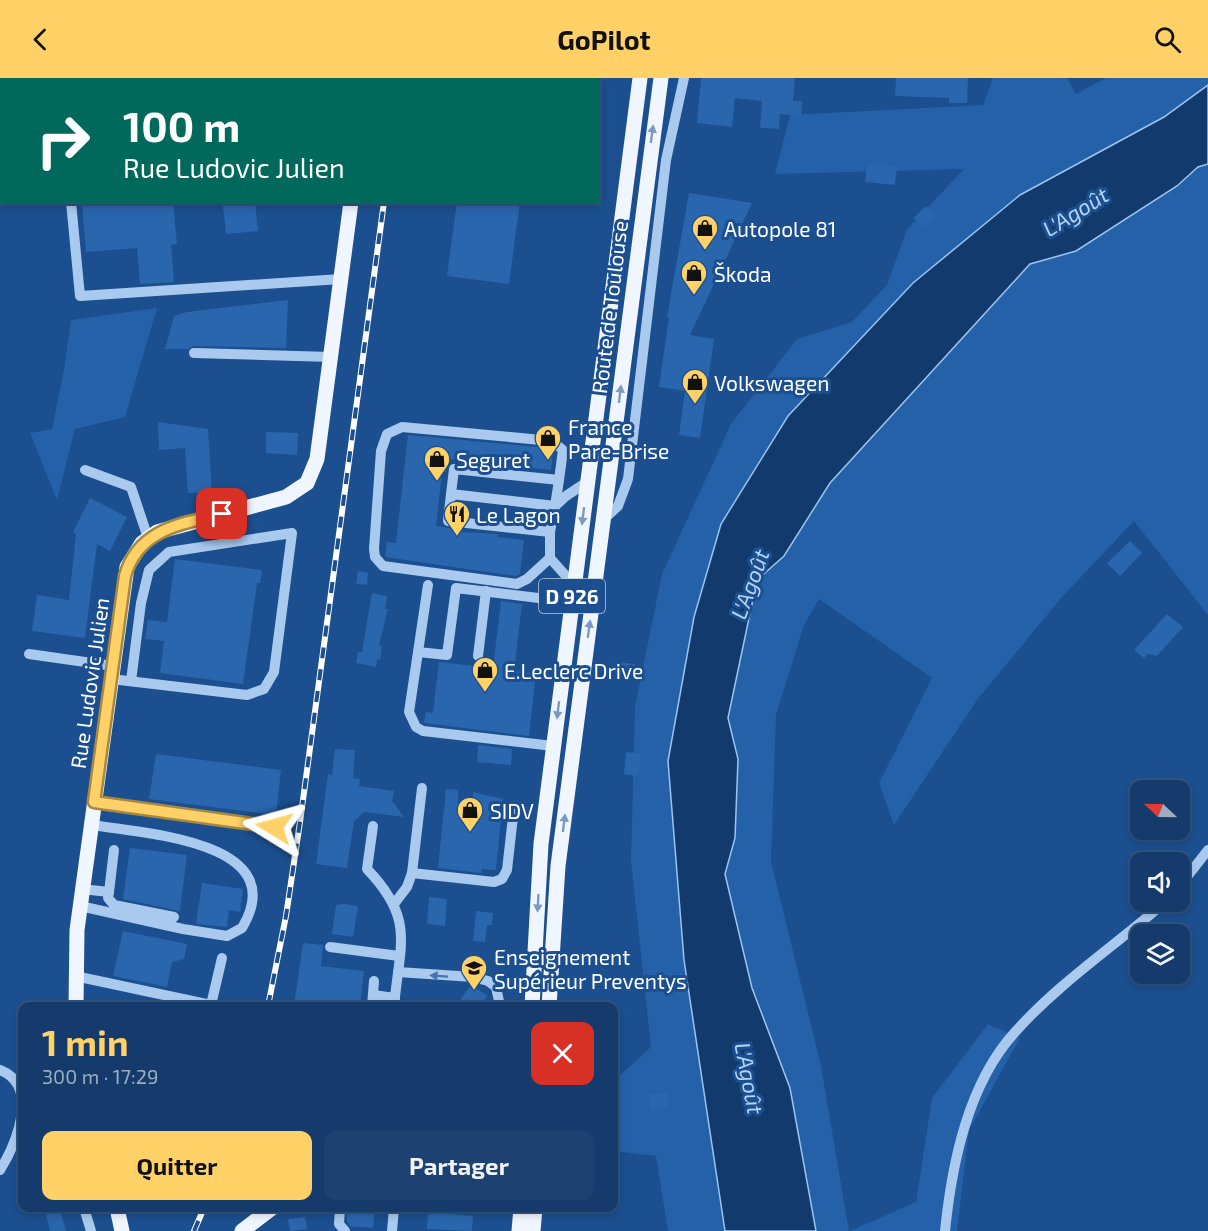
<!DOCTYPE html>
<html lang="fr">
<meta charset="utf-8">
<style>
body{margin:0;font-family:"Exo 2",sans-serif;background:#1d4271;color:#f1f3f6;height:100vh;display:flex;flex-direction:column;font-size:22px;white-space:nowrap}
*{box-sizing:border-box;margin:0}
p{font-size:20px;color:#9dadc1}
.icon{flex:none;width:33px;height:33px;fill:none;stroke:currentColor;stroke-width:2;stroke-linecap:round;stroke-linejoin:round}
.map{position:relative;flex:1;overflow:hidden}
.details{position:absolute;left:18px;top:924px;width:600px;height:210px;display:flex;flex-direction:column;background:#143b6b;border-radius:12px;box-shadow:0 3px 9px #0003,0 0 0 2px #33557e}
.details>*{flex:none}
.top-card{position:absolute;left:0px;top:0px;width:600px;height:126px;box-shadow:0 3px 9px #0003,0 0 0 2px #33557e;background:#00695c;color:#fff;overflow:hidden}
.needle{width:39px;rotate:292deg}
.tools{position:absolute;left:1130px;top:702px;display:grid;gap:12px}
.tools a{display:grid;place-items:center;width:60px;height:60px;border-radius:12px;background:#143b6b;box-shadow:0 3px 9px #0003,0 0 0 2px #33557e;font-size:30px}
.pin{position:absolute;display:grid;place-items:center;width:51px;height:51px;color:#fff;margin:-26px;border-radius:12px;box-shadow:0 3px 9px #0006}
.me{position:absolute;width:66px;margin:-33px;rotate:278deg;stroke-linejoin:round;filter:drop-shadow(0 0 4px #0008)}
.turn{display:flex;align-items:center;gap:21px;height:126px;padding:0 24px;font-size:27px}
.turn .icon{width:78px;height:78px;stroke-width:2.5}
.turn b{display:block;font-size:42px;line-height:51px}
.round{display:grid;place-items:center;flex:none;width:63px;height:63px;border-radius:12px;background:#1d4271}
.summary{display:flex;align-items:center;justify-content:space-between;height:102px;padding:0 24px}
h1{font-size:36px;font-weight:700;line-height:45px;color:#ffd166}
.primary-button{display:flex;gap:12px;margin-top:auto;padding:12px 24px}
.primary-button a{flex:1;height:69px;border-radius:12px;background:#ffd166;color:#111;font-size:24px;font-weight:700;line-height:69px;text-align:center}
.primary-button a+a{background:#1d4271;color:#f1f3f6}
header{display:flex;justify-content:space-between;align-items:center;height:78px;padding:0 24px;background:#ffd166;color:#111;font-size:27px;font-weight:700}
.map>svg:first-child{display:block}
.green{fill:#2461a8}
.water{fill:#123a6d;stroke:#9cc4f0;stroke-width:1.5}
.building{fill:#2a66ad}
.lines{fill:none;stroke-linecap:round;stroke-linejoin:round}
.minor{stroke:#a9c9ee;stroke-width:10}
.major{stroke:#f0f6ff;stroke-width:15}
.rail-casing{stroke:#fff;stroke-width:6}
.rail{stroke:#1b4f8f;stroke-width:4;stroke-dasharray:11;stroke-linecap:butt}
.oneway{fill:#7b9ac1}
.oneway2{fill:#4674ac}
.route-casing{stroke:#a68842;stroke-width:15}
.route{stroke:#ffd166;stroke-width:10}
.labels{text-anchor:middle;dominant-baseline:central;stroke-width:6;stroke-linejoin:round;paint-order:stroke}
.shield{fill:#1b4f8f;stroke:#bbcadd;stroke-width:1.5}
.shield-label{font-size:20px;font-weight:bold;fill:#fff}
.poi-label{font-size:21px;fill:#fff;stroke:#1b4f8f;text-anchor:start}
.street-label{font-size:21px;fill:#fff;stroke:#1b4f8f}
.water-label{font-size:22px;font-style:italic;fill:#b5d3f5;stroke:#1b4f8f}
</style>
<header><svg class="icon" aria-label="back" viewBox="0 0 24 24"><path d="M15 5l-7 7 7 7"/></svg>GoPilot<svg class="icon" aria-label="search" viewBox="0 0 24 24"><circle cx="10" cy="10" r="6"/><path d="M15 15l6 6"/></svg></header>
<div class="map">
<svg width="1208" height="1153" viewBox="0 0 1208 1153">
<rect width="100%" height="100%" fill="#1b4f8f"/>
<g class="green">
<polygon points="993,0 1067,0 1076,16 1106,0 1208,0 1208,7 1164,39 1020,117 913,205 788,338 721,446 694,539 668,683 684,882 725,1153 668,1153 656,1078 614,1073 614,1003 651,969 631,783 635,629 662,496 731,346 797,261 852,244 887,207 907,151 964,91 775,96 790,37 983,27"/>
<polygon points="1208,86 1208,537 1134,443 1062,519 977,622 894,747 879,705 932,600 819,521 804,547 776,637 771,783 821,988 849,1153 816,1153 790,1010 752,910 725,796 735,760 738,681 728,640 757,502 784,478 830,405 1030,186 1076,173 1177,108 1199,89"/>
<polygon points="157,230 125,339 75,351 57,422 30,355 52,351 64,292 71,242"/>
<polygon points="988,946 1020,960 969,1052 957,1153 850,1153 916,1124 932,1020"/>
</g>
<polygon class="water" points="1208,7 1208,86 1198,89 1177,108 1076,173 1030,186 830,405 784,478 757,502 728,640 738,681 735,760 725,796 752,910 790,1010 816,1153 725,1153 684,882 668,683 694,539 721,446 788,338 913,205 1020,117 1164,39"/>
<g class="building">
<polygon points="701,0 795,0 793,23 802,23 801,38 780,36 779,51 760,50 762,23 735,20 732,49 697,45"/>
<polygon points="896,0 968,0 967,25 949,25 949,20 895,18"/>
<polygon points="867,85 897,88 895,107 865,104"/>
<polygon points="689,115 752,125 690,257 714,261 700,360 679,357 685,313 659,309 669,239 667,239"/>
<polygon points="82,124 173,124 177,166 171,167 174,204 140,206 137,170 86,174"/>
<polygon points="457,124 520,124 509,206 447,198"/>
<polygon points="255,125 258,153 226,156 223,128"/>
<polygon points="926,128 936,139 926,149 913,140"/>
<polygon points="288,222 286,270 194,268 188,271 165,271 174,238 187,234"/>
<polygon points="158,344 208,351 212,414 188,415 185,370 159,372"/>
<polygon points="266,354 298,355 297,377 266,375"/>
<polygon points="408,357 549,370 553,373 551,392 448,381 446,394 442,394 436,448 462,452 462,454 498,456 498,459 524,462 520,496 516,498 385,479 387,464 396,465"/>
<polygon points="90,420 127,439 110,473 97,466 85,560 32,553 37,517 69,522 76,456 73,454"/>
<polygon points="1130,463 1142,475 1120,498 1107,485"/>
<polygon points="175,481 262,492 260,505 257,505 243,606 160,595 164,563 145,561 148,542 167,544"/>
<polygon points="358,493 368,495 367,507 356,506"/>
<polygon points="372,515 387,518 385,531 388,531 379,567 382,568 380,582 377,581 376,589 356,585 358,574 362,574"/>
<polygon points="501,523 522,526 514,593 536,595 529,658 424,645 426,634 433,635 439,584 493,590"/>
<polygon points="1167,536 1183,549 1157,578 1148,576 1144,580 1134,572"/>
<polygon points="614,584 635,586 634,597 613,594"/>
<polygon points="478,667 512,671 511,687 477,684"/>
<polygon points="335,671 355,672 353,700 360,701 359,708 394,713 392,723 404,739 364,734 354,743 347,790 316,786 328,696 332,697"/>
<polygon points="626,674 641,676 638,698 624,696"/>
<polygon points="156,676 281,692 276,737 149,721"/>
<polygon points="446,711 458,712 458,729 472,731 473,714 503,721 496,792 482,791 481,795 438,790"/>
<polygon points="130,770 187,777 180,833 123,821"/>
<polygon points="202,805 243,811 240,834 229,832 227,849 196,846"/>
<polygon points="429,819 447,821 445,848 427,846"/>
<polygon points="345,826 358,828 353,859 332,856 336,827"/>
<polygon points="476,833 493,835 492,847 487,847 485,864 473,863"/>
<polygon points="123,853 187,866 184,881 172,884 167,909 113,898"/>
<polygon points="303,865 323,867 321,888 364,893 360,928 294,928"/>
<polygon points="471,907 488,918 480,928 456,928"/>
<polygon points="667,1015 669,1029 650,1032 649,1017"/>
<polygon points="347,1130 375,1130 373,1150 350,1148 347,1143"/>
<polygon points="60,1132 66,1153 50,1153 46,1136"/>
<polygon points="428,1134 473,1138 472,1153 427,1151"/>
<polygon points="305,1139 307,1151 290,1153 288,1141"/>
</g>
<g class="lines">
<g class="minor">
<polyline points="72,0 72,2"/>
<polyline points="272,0 273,2"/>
<polyline points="71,124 80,218 341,201"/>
<polyline points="194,275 331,279"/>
<polyline points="85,392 131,409 148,460"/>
<polyline points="451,416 454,391 559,402 555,428 451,416 448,443 550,454"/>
<polyline points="605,440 618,428 628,401 666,82 684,0"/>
<polyline points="550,480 527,501 517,506 383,488 375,479 374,471 381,373 387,356 402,349 552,363 563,372 559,402"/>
<polyline points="428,507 418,574 447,577 456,510 571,524"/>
<polyline points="574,507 550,480 550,454 555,428 566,418 587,404"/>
<polyline points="418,574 409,634 416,649 423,653 553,668"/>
<polyline points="29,576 113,588"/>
<polyline points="478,578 486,513"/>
<polyline points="111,601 247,617 264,611 274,594 292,455 169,474 149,492 141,525 131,603"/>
<polyline points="94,724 274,749"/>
<path d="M373 748 367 791C415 841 400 865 394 928"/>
<polyline points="412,795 422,710"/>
<polyline points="1179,809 1208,772"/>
<polyline points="82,811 109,814 114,772"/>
<polyline points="109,814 108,820 114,827 174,839"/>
<polyline points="394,826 407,809 412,795 494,804 502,801 507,792 514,730"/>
<path d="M80 828 183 851 227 858 242 850C294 763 143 755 91 747"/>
<polyline points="330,869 399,878"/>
<polyline points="398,894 473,899 488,903 496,909 500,928"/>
<polyline points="75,898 211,927 222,880"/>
<polyline points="373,917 395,920"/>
<polyline points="372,928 374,903"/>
<path d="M0 992C40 1007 17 1065 0 1092"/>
<polyline points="84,1130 91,1153"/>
<polyline points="340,1130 339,1146 345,1153"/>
<polyline points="392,1153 394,1130"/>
<path d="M945 1153C952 1085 968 1005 1016 953 1060 904 1116 867 1165 824"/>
</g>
<g class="major">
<polyline points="368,2 369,0"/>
<polyline points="76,928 77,852 127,489 142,465 157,454 286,419 307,405 317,381 351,124"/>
<polyline points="532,928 541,766 640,0"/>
<polyline points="549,928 558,788 661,0"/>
<polyline points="117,1130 122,1153"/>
<polyline points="242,1153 272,1130"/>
<polyline points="519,1153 521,1130"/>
<polyline points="533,1153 535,1130"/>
</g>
<g class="rail-casing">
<g id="rail">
<polyline points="401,2 401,0"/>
<polyline points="268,928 286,838 300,744 384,124"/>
<polyline points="194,1153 204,1130"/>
</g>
</g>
<use href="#rail" class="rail"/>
</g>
<defs><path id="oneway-solid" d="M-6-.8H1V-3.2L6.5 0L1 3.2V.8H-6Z" transform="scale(1.5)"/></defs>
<g class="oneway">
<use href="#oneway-solid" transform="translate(652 56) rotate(-82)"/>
<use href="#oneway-solid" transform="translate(620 316) rotate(-83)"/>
<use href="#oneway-solid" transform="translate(583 438) rotate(97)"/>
<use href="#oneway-solid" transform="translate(589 551) rotate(-82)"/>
<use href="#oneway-solid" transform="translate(558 632) rotate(97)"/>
<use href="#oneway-solid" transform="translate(564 745) rotate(-83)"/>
<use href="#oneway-solid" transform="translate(538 825) rotate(93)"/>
</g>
<use class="oneway2" href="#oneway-solid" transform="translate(439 898) rotate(-176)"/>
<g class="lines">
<g class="route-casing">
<path id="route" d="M222 436C181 446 138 451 125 498L94 724 274 749"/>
</g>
<use href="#route" class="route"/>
</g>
<defs>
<g id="shop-pin" transform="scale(1.35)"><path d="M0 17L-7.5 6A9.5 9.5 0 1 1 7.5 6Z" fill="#ffd166" stroke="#1b4f8f"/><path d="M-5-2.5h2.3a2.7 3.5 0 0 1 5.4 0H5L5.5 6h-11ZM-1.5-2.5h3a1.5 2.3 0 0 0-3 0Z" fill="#111"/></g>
<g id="restaurant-pin" transform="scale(1.35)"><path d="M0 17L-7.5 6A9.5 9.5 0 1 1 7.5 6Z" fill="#ffd166" stroke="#1b4f8f"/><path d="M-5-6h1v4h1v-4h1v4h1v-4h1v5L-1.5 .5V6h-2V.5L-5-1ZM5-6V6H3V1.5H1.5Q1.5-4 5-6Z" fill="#111"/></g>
<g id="school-pin" transform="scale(1.35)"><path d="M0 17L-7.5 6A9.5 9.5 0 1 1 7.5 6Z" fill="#ffd166" stroke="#1b4f8f"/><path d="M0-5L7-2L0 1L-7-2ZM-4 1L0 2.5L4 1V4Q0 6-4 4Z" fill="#111"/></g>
</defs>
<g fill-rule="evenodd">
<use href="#shop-pin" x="705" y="150"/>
<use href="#shop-pin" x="694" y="195"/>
<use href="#shop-pin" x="695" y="304"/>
<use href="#shop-pin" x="548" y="360"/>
<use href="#shop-pin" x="437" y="381"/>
<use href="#restaurant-pin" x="457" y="436"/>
<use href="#shop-pin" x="485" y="592"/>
<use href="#shop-pin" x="470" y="732"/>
<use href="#school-pin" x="474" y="890"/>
</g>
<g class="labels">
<rect class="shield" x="539" y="501" width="66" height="34" rx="4.5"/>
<g class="shield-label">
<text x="572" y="518">D 926</text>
</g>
<g class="poi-label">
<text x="724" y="150">Autopole 81</text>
<text x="714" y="195">Škoda</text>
<text x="714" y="304">Volkswagen</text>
<text x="568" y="348">France<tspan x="568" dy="24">Pare-Brise</tspan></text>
<text x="456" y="381">Seguret</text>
<text x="476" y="436">Le Lagon</text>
<text x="504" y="592">E.Leclerc Drive</text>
<text x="490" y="732">SIDV</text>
<text x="494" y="878">Enseignement<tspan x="494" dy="24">Supérieur Preventys</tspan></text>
</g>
<g class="street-label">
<text transform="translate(609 229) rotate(-83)">Route de Toulouse</text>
<text transform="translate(89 605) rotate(-82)">Rue Ludovic Julien</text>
</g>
<g class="water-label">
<text transform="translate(1075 133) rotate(-32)">L'Agoût</text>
<text transform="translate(749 506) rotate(-70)">L'Agoût</text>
<text transform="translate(750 1000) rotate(79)">L'Agoût</text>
</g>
</g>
</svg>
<div class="tools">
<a><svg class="needle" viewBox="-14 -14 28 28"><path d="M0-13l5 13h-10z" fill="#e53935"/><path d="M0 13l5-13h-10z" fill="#9dadc1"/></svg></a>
<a><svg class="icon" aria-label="sound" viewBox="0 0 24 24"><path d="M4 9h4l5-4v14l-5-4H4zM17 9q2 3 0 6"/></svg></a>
<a><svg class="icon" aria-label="layers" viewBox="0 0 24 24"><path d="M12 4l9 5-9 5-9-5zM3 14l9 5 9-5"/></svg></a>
</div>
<div class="pin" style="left:222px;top:436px;background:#d93025"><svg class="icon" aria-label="arrive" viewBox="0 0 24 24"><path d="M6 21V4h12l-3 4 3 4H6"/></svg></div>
<svg class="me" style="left:274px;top:749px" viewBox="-20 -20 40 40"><path d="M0-17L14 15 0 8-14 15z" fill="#ffd166" stroke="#fff" stroke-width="4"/></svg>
<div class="top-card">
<div class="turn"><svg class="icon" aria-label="right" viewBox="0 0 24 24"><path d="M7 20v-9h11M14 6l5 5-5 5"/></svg><div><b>100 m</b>Rue Ludovic Julien</div></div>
</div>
<section class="details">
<div class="summary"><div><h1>1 min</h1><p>300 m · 17:29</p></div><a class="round" style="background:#d93025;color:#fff"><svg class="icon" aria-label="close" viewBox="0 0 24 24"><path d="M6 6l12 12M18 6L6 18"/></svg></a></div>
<div class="primary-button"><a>Quitter</a><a>Partager</a></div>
</section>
</div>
